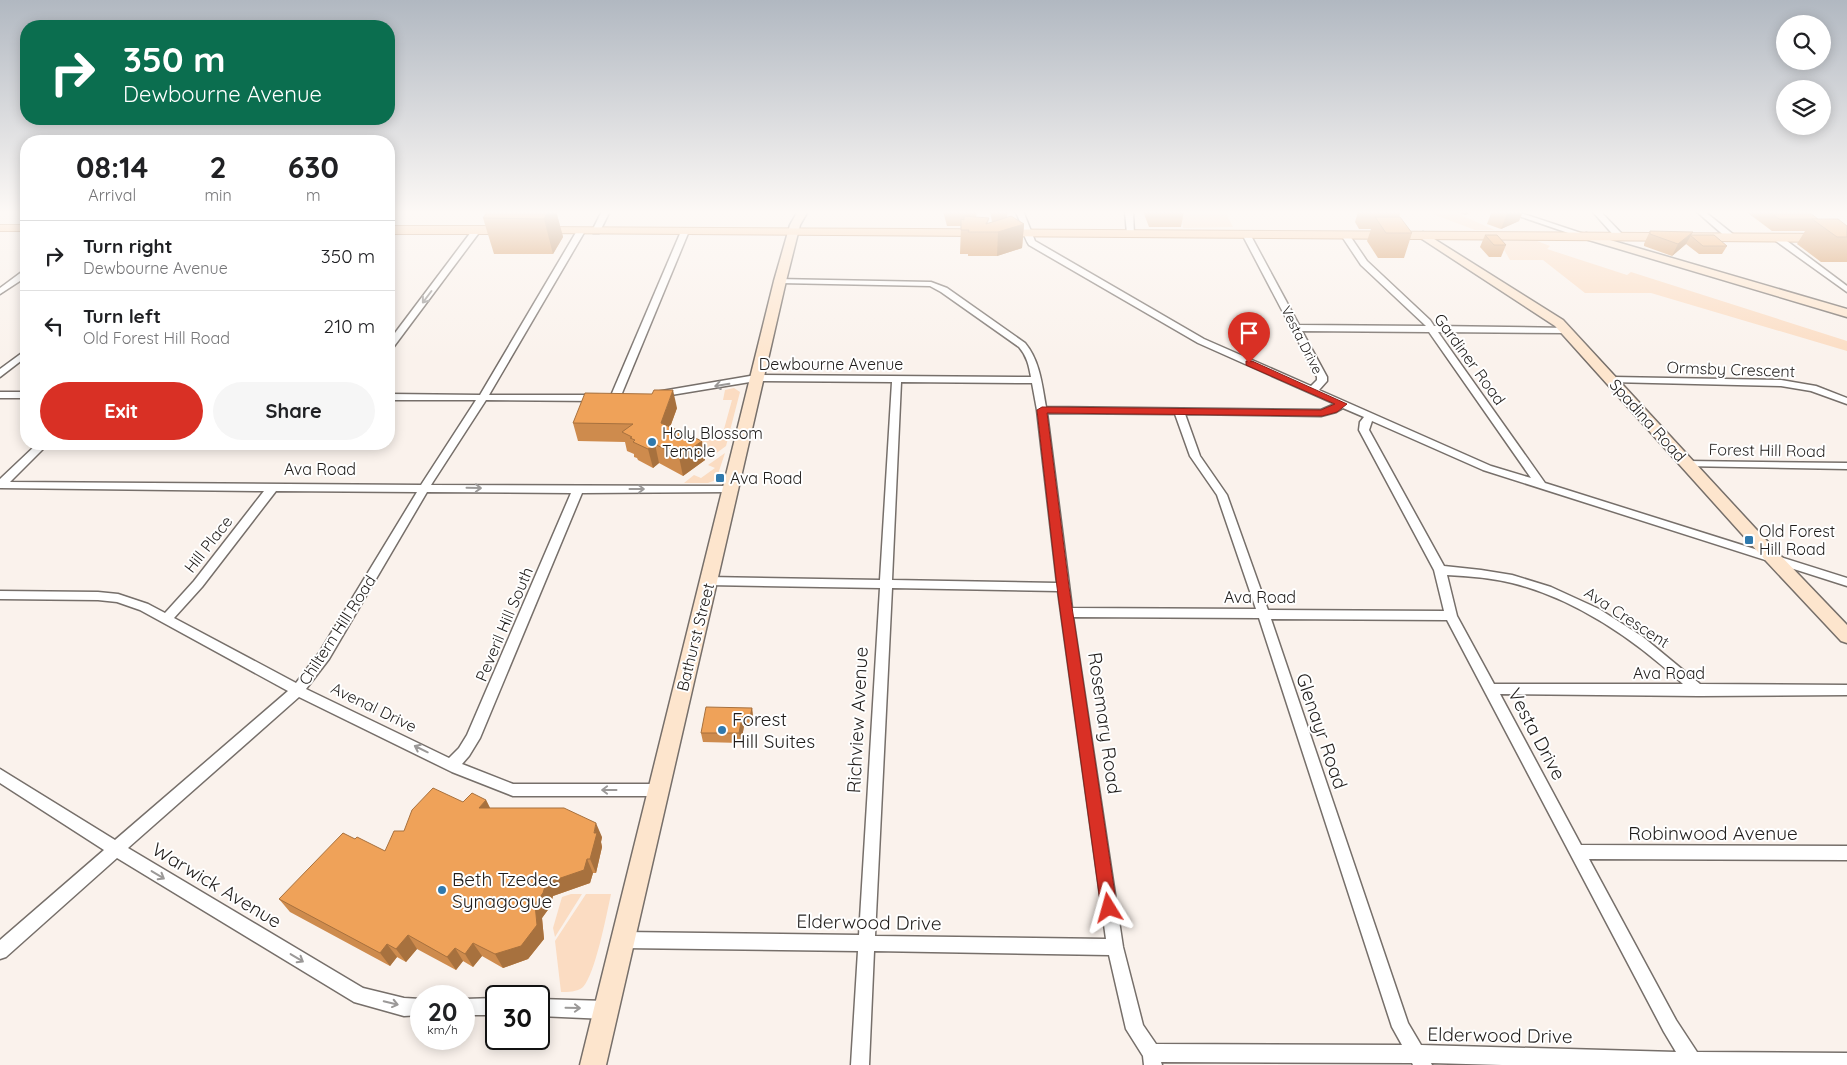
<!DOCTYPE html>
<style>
body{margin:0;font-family:Quicksand,sans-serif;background:#f6f6f6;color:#202124;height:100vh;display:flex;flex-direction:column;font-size:19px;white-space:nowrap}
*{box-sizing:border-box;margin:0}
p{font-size:16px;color:#757577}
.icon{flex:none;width:28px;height:28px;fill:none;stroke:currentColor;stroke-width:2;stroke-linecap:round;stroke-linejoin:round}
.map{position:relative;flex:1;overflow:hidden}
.drawer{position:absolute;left:20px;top:135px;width:375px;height:315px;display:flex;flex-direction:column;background:#fff;border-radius:20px;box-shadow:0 2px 12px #0003}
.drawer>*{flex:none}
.top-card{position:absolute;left:20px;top:20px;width:375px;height:105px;border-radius:20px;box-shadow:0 2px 12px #0003;background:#0b6e4f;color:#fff;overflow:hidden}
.fabs{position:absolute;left:1776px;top:15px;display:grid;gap:10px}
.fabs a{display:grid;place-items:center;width:55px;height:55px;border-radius:50%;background:#fff;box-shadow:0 2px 12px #0003;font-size:25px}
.speed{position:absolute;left:410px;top:985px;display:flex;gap:10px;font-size:25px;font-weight:700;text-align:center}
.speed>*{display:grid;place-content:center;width:65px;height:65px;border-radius:50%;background:#fff;box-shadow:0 2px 12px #0003;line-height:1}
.speed small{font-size:12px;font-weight:400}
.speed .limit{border:2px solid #111;border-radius:8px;background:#fff;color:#111}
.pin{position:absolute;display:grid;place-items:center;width:42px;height:42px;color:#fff;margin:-51px -21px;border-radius:50% 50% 50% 0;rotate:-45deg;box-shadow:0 0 5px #0007}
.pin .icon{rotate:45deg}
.me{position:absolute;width:55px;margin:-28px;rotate:352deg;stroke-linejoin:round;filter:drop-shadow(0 0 4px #0008)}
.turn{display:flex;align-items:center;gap:18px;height:105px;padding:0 20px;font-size:22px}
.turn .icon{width:65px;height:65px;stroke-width:2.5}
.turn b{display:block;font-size:35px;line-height:42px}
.eta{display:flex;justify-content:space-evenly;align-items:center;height:85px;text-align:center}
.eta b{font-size:30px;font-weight:700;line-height:35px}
.action{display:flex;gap:10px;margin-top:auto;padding:10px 20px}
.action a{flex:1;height:58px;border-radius:30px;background:#d93025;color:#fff;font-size:20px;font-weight:700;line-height:58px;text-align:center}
.action a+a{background:#f6f6f6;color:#202124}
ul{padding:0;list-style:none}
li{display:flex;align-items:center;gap:15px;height:70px;padding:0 20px;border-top:1px solid #e0e0e0}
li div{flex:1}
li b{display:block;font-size:19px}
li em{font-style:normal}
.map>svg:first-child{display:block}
.green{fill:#fbdcc2}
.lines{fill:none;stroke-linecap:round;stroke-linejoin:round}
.street-casing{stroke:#766f6a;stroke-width:3}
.secondary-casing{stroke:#766f6a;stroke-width:3}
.primary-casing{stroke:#ad7743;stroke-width:2}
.street{fill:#fff;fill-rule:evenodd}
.secondary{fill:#fde5cd;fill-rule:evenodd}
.primary{fill:#fbca9b;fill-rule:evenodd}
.wall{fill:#ce8b4d}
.shaded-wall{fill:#a7713e}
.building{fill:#efa259;stroke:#a7713e}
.oneway{stroke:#9b9998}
.route{fill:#d93025;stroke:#8d1f18}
.poi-dot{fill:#2f79ad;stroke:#fff;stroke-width:2}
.labels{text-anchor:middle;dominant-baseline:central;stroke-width:4;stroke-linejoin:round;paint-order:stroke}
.far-street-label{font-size:14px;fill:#201d1b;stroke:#fff}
.street-label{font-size:16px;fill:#201d1b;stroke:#fff}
.poi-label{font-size:16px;fill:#201d1b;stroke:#fff;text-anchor:start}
.near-poi-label{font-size:19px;fill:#201d1b;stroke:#fff;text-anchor:start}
.near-street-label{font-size:19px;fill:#201d1b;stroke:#fff}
</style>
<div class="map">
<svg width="1847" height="1065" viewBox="0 0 1847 1065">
<rect width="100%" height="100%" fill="#faf2ec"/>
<g class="green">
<polygon points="1180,211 1198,211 1206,213 1225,211 1233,227 1183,228"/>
<polygon points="1425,211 1451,211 1495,230 1475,230"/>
<polygon points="1499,241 1537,241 1550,246 1547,249 1627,275 1631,272 1847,341 1847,351 1651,293 1585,293 1543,260 1510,260"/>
<polygon points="734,388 740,392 726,446 711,457 677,442 678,439 721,440 732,400 723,400 725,390"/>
<polygon points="725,453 716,480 708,483 684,483 694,475 701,478 715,468 708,465"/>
<polygon points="571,894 582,894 555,937 553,928 562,897"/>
<path d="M586 894H611C607 913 595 975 583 987 577 992 568 992 561 992L555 941Z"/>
</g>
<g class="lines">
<g class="street-casing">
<g id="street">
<polygon points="602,211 610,211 599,233 593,233 592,231"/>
<path d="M1015 211H1023L1035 241 1204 339 1311 386 1317 380V377L1242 234 1243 232 1250 234 1299 325 1426 326 1361 265 1341 235 1345 233H1348L1367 261 1430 320 1434 326 1569 328 1570 330 1566 333 1438 332 1545 483 1847 578V586L1483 470 1372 421 1369 430 1444 566 1481 570 1512 575 1551 587 1599 609 1643 637 1700 684 1847 685V695L1699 696 1500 694 1581 845 1847 846V860L1589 859 1676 1020 1697 1052 1847 1053V1065H1502L1431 1063 1432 1065H1413L1412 1063 1161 1062 1162 1065H1144L1143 1056 1126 1029 1109 955 874 951 869 1065H851L858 951 623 948 617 946 615 940 617 934 623 932 859 935 880 588 708 585 704 584 702 581 704 578 708 577 880 580 892 382 756 381 659 397 654 394 656 392 756 375 1031 377C1029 366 1027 356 1019 347L941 292 930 286 780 283H777V279L931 282 947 288 1025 343C1040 361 1042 385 1046 407L1321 410 1335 404 1198 343 1029 245C1022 234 1022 222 1015 211ZM1302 331 1429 332 1531 478 1491 466 1319 390 1327 381V377ZM901 382 1032 383 1037 410 1057 583 892 580ZM1343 408 1364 417 1360 422 1359 430 1434 570 1444 611 1268 610 1227 495 1200 456 1185 414 1321 416 1336 412ZM1047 413 1175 414 1190 456 1217 495 1256 609 1072 608ZM1447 575C1469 576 1491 578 1512 583 1576 599 1635 640 1683 684H1494L1457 616ZM892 588 1058 591 1106 939 875 936ZM1073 617 1259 618 1392 1027 1402 1045 1156 1044 1143 1025 1123 947ZM1271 619 1447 620 1664 1032 1676 1052 1421 1045 1408 1023Z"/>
<polygon points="1125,211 1133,211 1134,236 1127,234"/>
<polygon points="1504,211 1515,211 1590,236 1583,238"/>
<polygon points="1592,211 1600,211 1623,235 1623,239 1617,239"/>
<polygon points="1696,211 1704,211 1734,235 1734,239 1728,239"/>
<polygon points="474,228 481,230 392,349 389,350 389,341"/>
<path d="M578 229 585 231 489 395H598L603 398 598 401 486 400 431 485 730 486 735 489 730 492 582 493 480 738 469 756 462 764 513 784H658L663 786 665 790 663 794 658 796H513L452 772 299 697 128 848 363 988 404 998 421 999V1015L404 1016 354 1002 117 858 6 957 0 959V940L104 850 0 783V769L115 840 288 691 140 610 117 602 98 600 0 599V591L98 592 118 594 148 604 165 613 194 581 264 491 0 488V479L37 444H48L10 482 421 485 476 400H389V394L480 395ZM276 491 417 492 319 653 296 683 174 618 202 587ZM427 492 571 493 467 735 459 748 449 758 306 689 329 659Z"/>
<polygon points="682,229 689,231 620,398 618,400 612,400 610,398"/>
<polygon points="1773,235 1779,235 1847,286 1847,292 1773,239"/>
<polygon points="23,271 26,271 26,277 0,294 0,288"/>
<polygon points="26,350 26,357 0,377 0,369"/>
<polygon points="1613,377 1781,380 1816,386 1847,398 1847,404 1811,391 1781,386 1610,382 1610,378"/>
<rect x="0" y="392" width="26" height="6"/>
<polygon points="1687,461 1847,463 1847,469 1683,466 1682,464 1683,462"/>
<polygon points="496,998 496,1015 464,1015 464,999"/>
<polygon points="539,999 606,1001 612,1004 615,1010 612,1016 606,1019 539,1016"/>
</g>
</g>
<g class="secondary-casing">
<g id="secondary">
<polygon points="798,211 808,211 800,225 786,281 606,1065 580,1065 774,281 790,225"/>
<polygon points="1423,232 1563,320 1779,554 1847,625 1847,643 1841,641 1767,562 1555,326 1419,237 1418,235"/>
<polygon points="1586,233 1847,309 1847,317 1582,238 1581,236"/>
</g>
</g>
<g class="primary-casing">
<g id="primary">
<rect x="0" y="225" width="26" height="6"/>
<polygon points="389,226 511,226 517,230 511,234 389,234"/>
<polygon points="539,227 1847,234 1847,242 535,233 533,231"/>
</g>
</g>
<use href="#street" class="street"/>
<use href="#secondary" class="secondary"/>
<use href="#primary" class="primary"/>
</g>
<g class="wall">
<polygon points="488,211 556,211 563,237 553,254 494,254 483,218"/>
<polygon points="943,211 977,211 976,217 989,218 988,223 992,222 990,211 1008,211 1007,217 1024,224 1022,248 997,256 968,256 968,254 960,254 961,226 947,226"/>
<polygon points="1143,211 1184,211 1181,227 1149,227"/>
<polygon points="1357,211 1401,211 1399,217 1412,233 1404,258 1378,258 1367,241 1371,229 1359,229 1355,222 1358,212"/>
<polygon points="1455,211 1473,211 1465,215"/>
<polygon points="1492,211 1523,211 1519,221 1501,229 1487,224"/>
<polygon points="1750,211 1807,211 1818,219 1847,226 1847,262 1821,262 1797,244 1805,231 1772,231 1748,213"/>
<polygon points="1650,231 1691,235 1727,246 1722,254 1699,254 1686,244 1672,256 1644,246 1644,244"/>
<polygon points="1485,235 1506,245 1501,257 1489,257 1480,247"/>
<polygon points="677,408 670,427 705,460 683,476 659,463 653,468 638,460 637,458 634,457 634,454 627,451 625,442 578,441 573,423"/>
<polygon points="752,708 753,717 752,726 744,726 741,743 703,742 701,733"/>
<polygon points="486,800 490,808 602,837 601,842 602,847 596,873 593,873 590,883 553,896 550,907 542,918 544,939 528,959 503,968 482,956 473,967 463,961 456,970 417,949 406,962 397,957 390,966 290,912 279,899 355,839 385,851 463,802"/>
</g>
<g class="shaded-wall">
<polygon points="548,211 556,211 563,237 553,254 544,219"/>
<polygon points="1466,211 1473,211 1465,215"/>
<polygon points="1508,211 1523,211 1519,221 1501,229"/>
<polygon points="1024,224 1022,248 997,256 998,232"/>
<polygon points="1693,232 1686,244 1672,256 1678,244"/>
<polygon points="673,390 677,408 665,441 661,423"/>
<polygon points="702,441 705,460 683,476 679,457"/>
<polygon points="655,444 659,463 653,468 648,449"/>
<polygon points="752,708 753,717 752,726 750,717"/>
<polygon points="742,717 744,726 741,743 739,733"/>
<polygon points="486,800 493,814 479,808"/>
<polygon points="596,823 602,837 601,842 602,847 596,873 590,859 594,833"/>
<polygon points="587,859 593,873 590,883 553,896 550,907 542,918 544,939 528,959 503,968 495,954 535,904 546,883"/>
<polygon points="408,935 417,949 406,962 396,949"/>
<polygon points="473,943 482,956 473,967 465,954"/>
<polygon points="387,944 397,957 390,966 380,953"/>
<polygon points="455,948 463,961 456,970 447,957"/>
</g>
<g class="building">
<polygon points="488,211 548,211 544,219 483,218"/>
<polygon points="1768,211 1807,211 1818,219 1779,219"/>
<polygon points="964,216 989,218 986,224 1011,216 1024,224 998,232 968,232 969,230 961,230 961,219 964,220"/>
<polygon points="1375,217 1400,217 1412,233 1386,233"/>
<polygon points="1812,219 1838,219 1847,226 1847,237 1837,237"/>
<polygon points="1650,231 1693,232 1678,244 1650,234"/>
<polygon points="1485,235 1497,235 1506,245 1494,245"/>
<polygon points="1690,235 1714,235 1727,246 1703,246"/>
<polygon points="654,390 673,390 661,423 702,441 679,457 655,444 648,449 633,442 635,440 630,438 632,437 622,432 633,424 573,423 585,393 652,394"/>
<polygon points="706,707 752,708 750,717 742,717 739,733 701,733"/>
<polygon points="433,788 463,802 472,793 486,800 479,808 564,808 596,823 594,833 597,833 590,859 587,859 584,870 546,883 543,893 535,904 537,925 521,946 495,954 473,943 465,954 455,948 447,957 408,935 396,949 387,944 380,953 279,899 343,833 355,839 357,837 385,851 394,831 404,831 412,810"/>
</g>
<defs><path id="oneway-shaft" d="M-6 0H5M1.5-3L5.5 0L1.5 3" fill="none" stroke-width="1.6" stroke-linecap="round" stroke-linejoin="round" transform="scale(1.25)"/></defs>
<g class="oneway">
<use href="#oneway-shaft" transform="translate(427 297) rotate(127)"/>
<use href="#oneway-shaft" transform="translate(722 385) rotate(171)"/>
<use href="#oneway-shaft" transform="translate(474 488) rotate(1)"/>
<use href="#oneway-shaft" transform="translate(637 489)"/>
<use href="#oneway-shaft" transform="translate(421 749) rotate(-154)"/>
<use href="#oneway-shaft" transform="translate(609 790) rotate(180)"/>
<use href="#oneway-shaft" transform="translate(158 875) rotate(31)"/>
<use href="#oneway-shaft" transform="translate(297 958) rotate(31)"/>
<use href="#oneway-shaft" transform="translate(391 1003) rotate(13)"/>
<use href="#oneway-shaft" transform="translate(573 1008) rotate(1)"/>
</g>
<linearGradient id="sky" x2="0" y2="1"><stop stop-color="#b1b8c1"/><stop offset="0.59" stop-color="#fdf9f6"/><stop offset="1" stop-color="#fdf9f6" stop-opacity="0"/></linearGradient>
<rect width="1847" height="360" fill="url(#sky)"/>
<polygon class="route" points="1246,361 1252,361 1347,404 1337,412 1322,416 1047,413 1069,587 1117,908 1115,913 1109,915 1103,913 1101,908 1057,587 1037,410 1042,407 1321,410 1335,404 1246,365"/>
<g class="poi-dot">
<circle cx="652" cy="442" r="5"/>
<rect x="715" y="473" width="10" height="10" rx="2.5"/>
<rect x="1744" y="535" width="10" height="10" rx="2.5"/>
<circle cx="722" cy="730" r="5"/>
<circle cx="442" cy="890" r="5"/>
</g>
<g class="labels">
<g class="far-street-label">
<text transform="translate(1302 340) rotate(63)">Vesta Drive</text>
</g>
<g class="street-label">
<text transform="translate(1470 359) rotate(54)">Gardiner Road</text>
<text x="831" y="364">Dewbourne Avenue</text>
<text transform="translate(1731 369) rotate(2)">Ormsby Crescent</text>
<text transform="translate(1648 420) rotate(48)">Spadina Road</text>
<text transform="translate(1767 450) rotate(1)">Forest Hill Road</text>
<text x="320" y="469">Ava Road</text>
<text transform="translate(208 544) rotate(-52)">Hill Place</text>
<text x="1260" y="597">Ava Road</text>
<text transform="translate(1627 617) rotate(33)">Ava Crescent</text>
<text transform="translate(504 624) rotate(-67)">Peveril Hill South</text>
<text transform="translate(337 630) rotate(-57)">Chiltern Hill Road</text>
<text transform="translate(695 637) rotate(-76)">Bathurst Street</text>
<text x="1669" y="673">Ava Road</text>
<text transform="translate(374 707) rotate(26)">Avenal Drive</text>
</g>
<g class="poi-label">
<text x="662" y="433">Holy Blossom<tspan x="662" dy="18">Temple</tspan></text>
<text x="730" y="478">Ava Road</text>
<text x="1759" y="531">Old Forest<tspan x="1759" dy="18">Hill Road</tspan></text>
</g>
<g class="near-poi-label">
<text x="732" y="719">Forest<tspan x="732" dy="22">Hill Suites</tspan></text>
<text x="452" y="879">Beth Tzedec<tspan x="452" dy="22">Synagogue</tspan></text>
</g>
<g class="near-street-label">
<text transform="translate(857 720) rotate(-87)">Richview Avenue</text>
<text transform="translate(1105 723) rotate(82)">Rosemary Road</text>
<text transform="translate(1322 731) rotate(71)">Glenayr Road</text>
<text transform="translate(1537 734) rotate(62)">Vesta Drive</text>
<text x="1713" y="833">Robinwood Avenue</text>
<text transform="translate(217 885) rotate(31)">Warwick Avenue</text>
<text transform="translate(869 922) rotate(1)">Elderwood Drive</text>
<text transform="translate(1500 1035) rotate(1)">Elderwood Drive</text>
</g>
</g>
</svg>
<div class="fabs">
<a><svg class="icon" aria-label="search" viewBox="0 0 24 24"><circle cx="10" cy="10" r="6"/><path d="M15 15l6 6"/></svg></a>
<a><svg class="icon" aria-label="layers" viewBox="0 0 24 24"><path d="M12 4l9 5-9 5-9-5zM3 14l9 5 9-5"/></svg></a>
</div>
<div class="speed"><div>20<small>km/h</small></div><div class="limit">30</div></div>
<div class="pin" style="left:1249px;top:363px;background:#d93025"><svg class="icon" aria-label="arrive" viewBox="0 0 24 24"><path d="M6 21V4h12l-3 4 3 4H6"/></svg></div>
<svg class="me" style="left:1109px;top:908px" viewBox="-20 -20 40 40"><path d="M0-17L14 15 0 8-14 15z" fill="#d93025" stroke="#fff" stroke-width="4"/></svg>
<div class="top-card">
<div class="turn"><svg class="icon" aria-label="right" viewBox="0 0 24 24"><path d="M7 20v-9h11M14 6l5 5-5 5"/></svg><div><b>350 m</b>Dewbourne Avenue</div></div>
</div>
<section class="drawer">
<div class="eta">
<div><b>08:14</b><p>Arrival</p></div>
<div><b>2</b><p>min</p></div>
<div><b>630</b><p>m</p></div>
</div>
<ul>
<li><svg class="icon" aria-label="right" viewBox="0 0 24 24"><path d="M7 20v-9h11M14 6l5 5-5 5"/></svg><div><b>Turn right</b><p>Dewbourne Avenue</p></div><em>350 m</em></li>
<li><svg class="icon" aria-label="left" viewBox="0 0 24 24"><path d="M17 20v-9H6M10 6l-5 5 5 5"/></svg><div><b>Turn left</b><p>Old Forest Hill Road</p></div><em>210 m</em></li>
</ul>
<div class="action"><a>Exit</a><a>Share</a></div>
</section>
</div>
